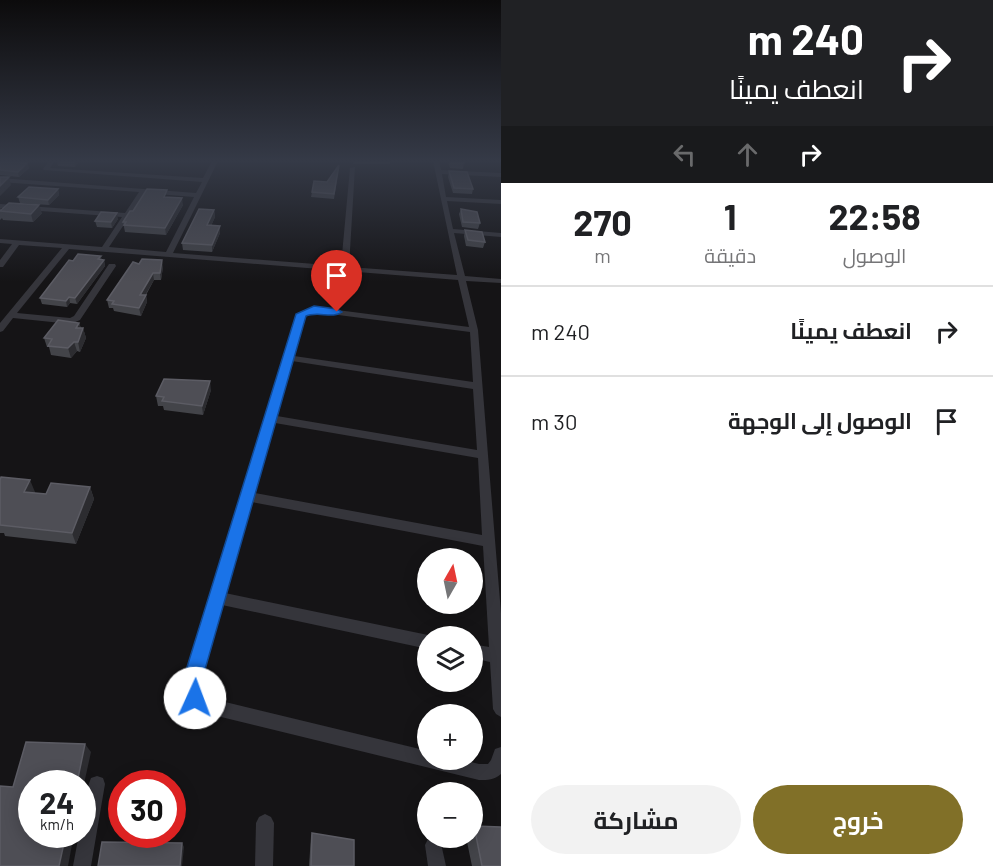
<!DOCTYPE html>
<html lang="ar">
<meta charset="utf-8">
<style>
body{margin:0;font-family:Barlow,Cairo,sans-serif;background:#f2f2f2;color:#202124;direction:rtl;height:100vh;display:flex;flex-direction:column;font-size:22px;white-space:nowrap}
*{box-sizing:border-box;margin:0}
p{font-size:20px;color:#757577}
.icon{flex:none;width:33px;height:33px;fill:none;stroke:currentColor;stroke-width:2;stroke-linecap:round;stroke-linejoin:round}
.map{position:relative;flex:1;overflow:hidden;direction:ltr}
.drawer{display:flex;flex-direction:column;background:#fff;width:492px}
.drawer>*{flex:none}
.hud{background:#202124;color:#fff;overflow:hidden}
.needle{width:39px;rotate:9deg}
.buttons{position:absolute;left:417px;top:548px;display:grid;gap:12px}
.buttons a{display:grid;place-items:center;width:66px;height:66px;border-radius:50%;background:#fff;box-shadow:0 3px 15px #0003;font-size:30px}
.speed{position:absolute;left:18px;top:770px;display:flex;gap:12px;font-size:30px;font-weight:700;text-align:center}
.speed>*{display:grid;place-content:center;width:78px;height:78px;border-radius:50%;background:#fff;box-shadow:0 3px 15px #0003;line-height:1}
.speed small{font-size:15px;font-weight:400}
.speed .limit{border:9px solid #d22;background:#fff;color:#111}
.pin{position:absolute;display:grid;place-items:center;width:51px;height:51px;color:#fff;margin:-62px -26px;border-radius:50% 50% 50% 0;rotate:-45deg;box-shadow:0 0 6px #0007}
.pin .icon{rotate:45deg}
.me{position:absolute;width:66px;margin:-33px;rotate:2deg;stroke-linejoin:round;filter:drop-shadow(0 0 4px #0008)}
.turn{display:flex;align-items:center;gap:21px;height:126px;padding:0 30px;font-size:27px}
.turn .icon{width:78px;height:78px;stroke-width:2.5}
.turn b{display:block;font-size:42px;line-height:51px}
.lanes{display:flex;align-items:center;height:57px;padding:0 30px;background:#0003;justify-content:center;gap:30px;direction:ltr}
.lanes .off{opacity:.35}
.eta{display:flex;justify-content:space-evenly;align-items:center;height:102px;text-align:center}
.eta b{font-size:36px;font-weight:700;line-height:42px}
.button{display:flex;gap:12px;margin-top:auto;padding:12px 30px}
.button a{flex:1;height:69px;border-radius:36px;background:#817028;color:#fff;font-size:24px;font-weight:700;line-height:69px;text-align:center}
.button a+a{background:#f2f2f2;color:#202124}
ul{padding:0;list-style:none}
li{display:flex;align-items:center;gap:18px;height:90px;padding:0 30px;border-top:2px solid #e0e0e0}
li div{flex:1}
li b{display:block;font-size:22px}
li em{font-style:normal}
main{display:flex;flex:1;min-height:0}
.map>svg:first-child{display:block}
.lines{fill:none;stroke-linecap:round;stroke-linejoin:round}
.street{fill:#35353b;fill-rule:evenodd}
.wall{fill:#434449}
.shaded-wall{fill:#2c2c30}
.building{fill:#4e4e55;stroke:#5c5c64;stroke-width:1.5}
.route{fill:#1a73e8;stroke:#114b97;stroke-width:1.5}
</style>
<main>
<section class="drawer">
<div class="hud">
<div class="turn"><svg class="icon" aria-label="right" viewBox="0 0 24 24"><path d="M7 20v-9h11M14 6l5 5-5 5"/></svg><div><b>240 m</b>انعطف يمينًا</div></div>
<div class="lanes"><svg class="icon off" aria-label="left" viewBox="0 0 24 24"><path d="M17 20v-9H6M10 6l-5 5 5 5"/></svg><svg class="icon off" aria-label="ahead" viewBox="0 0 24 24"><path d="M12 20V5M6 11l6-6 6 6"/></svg><svg class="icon" aria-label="right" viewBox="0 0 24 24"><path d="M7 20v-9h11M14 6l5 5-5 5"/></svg></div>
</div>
<div class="eta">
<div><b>22:58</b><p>الوصول</p></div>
<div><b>1</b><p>دقيقة</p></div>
<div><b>270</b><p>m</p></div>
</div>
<ul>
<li><svg class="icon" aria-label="right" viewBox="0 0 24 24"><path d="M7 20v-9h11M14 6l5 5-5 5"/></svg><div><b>انعطف يمينًا</b></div><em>240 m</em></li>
<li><svg class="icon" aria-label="arrive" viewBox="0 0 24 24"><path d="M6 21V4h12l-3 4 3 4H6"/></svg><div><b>الوصول إلى الوجهة</b></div><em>30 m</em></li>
</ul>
<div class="button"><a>خروج</a><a>مشاركة</a></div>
</section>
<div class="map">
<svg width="501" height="866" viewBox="0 0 501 866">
<rect width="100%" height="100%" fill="#151416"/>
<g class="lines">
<g class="street">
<path d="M49 161H55L50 168 203 178 212 161H218L173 253 341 266 350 168 355 167 349 267 457 275 433 161H439L441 170 501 173V177L442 174 446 197 501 200V204L447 201 453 229 501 233V237L454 233 465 276 501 279V283L466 281 478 330 488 455 501 613V717L496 714 493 709 490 662 472 658V644L489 647 483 546 252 502 225 593 428 635 430 636H428V649L222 605 200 680 202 692 213 699 428 751V759H459L479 764H488L491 760 495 749 501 747V774C494 780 488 780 479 780L213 715C195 708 185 700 186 680L298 314 314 307 469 327 458 280 69 249 17 313 70 318 74 316 109 264H115L116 266 80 320 71 324 13 318 3 331 0 332V323L62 248 19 245 3 267H0V260L12 244 0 243V239L102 247 122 217 0 208V204L125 213 139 192 0 182V178L196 193 202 182 44 170 43 169ZM145 193 194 197 166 252 109 247ZM315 312 470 332 473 382 294 356 306 315ZM292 361 473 389 477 450 277 416ZM275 423 478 458 482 535 255 493Z"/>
<path d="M97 776 103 778 105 784 91 866H73L79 834H82C82 816 84 795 91 778Z"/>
<polygon points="265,814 271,817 274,823 273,866 255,866 256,823 259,817"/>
<polygon points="432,837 440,839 446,866 428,866 425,845 428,839"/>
</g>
</g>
<g class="wall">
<polygon points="0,161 25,161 25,163 27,163 29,168 19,177 0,175"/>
<polygon points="57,161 80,161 75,167 58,166"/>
<polygon points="354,161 390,161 390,164 353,164"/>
<polygon points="448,161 464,161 464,163 463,169 450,168"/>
<polygon points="339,165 334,199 311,197 312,192 327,182"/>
<polygon points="449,171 473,189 472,194 453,193 448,177"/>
<polygon points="58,189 59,195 49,205 20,203 18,197"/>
<polygon points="168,197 183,205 166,235 125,232 123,222 133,211"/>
<polygon points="0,207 1,210 42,213 33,222 3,220 2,218 0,220"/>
<polygon points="461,209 480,223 478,229 462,227 459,214"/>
<polygon points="214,210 215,217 211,226 220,233 212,252 183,250 182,243"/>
<polygon points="118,219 112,228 97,227 95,221"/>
<polygon points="465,230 485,242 483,248 466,246 464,236"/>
<polygon points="102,260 104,260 105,266 77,304 70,303 67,307 42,304 40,298"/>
<polygon points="163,267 161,280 154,280 146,295 147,302 141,316 114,311 113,308 109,308 107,300"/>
<polygon points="79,323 81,328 83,328 86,338 80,352 77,351 71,358 51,355 49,347 47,347 44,338"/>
<polygon points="211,390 203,415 164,410 163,406 158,406 156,396"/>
<polygon points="0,480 35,492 35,493 46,494 90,487 94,499 76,544 5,536 4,533 0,533"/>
<polygon points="474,826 501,866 472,866 466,837 472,837 472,827"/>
<polygon points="312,833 354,866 309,866 311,836"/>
</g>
<g class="shaded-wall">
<polygon points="18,161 25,161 26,164 27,163 29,168 19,177 18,172"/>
<polygon points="75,161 80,161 75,167 74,162"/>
<polygon points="9,177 11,185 0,196 0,186"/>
<polygon points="58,189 59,195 49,205 48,200"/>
<polygon points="182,198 183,205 166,235 165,228"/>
<polygon points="39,205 42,213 33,222 31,214"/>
<polygon points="214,210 215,217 208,232 207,225"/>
<polygon points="117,213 118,219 112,228 111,222"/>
<polygon points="220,226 220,233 212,252 212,245"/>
<polygon points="101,256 102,262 104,260 105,266 77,304 75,298"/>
<polygon points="162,260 163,267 161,280 160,273"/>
<polygon points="153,273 154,280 141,302 140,295"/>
<polygon points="146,295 147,302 141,316 139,308"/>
<polygon points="69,297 70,303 67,307 66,301"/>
<polygon points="79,323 82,332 83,328 86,338 80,352 78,342 76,328"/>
<polygon points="74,342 77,351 71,358 68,348"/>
<polygon points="210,381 211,390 203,415 202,406"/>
<polygon points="30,480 35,492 29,504 24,492"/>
<polygon points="90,487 94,499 76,544 72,533"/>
<polygon points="85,744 91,752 82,793 82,783 77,783"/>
<polygon points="66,834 74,834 68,866 59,866"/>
<polygon points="182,843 184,847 182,866 180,866"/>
</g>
<g class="building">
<polygon points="0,161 23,161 21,163 27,163 18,172 0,170"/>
<polygon points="57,161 75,161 74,162"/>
<rect x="451" y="161" width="13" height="2"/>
<polygon points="339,165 334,194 312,192 314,181 327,182"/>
<polygon points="449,171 467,172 473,189 454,188"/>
<polygon points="0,177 9,177 0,186"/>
<polygon points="29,187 58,189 48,200 18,197"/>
<polygon points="147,189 167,190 164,197 182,198 165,228 124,225 126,222 123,222 130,211 133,211"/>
<polygon points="9,203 39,205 31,214 0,211"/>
<polygon points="199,209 214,210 207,225 220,226 212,245 182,243"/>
<polygon points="461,209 477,212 480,223 463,222"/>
<polygon points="101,212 117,213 111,222 95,221"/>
<polygon points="465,230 482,232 485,242 468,240"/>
<polygon points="78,254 101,256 98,259 104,260 75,298 69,297 66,301 40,298 69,260 73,261"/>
<polygon points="142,259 162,260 160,273 153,273 140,295 146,295 139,308 112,304 114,301 107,300 133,262 139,264"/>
<polygon points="58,320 79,323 76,328 83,328 78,342 74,342 68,348 48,346 52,339 44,338"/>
<polygon points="164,379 210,381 202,406 162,401 164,397 156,396"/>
<polygon points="1,477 30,480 24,492 46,494 51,483 90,487 72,533 0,525 0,480"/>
<polygon points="26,742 85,744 77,783 32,783 32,834 66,834 59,866 0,866 0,786 13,787"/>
<polygon points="474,826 501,827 501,866 482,866"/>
<polygon points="312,833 354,840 354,866 311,866"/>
<polygon points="102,842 182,843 180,866 98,866"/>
</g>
<linearGradient id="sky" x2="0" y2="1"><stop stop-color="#0c0b0c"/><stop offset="0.57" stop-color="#353a47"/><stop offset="1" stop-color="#353a47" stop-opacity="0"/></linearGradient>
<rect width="501" height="282" fill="url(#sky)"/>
<path class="route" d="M314 306 337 309 342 312C333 319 318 311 306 316L202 680 205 698 202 704 195 707 188 704 183 680 296 314Z"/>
</svg>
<div class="buttons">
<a><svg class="needle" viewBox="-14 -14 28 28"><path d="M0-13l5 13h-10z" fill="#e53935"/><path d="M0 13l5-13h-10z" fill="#757577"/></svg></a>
<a><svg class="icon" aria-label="layers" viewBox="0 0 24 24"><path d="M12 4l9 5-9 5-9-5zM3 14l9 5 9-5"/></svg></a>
<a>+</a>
<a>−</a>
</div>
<div class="speed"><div>24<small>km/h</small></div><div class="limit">30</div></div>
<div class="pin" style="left:337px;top:312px;background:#d93025"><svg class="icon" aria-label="arrive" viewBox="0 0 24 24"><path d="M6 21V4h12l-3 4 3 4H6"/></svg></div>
<svg class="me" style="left:195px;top:698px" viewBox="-20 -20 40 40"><circle r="19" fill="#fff"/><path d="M0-13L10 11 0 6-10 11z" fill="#1a73e8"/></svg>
</div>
</main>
